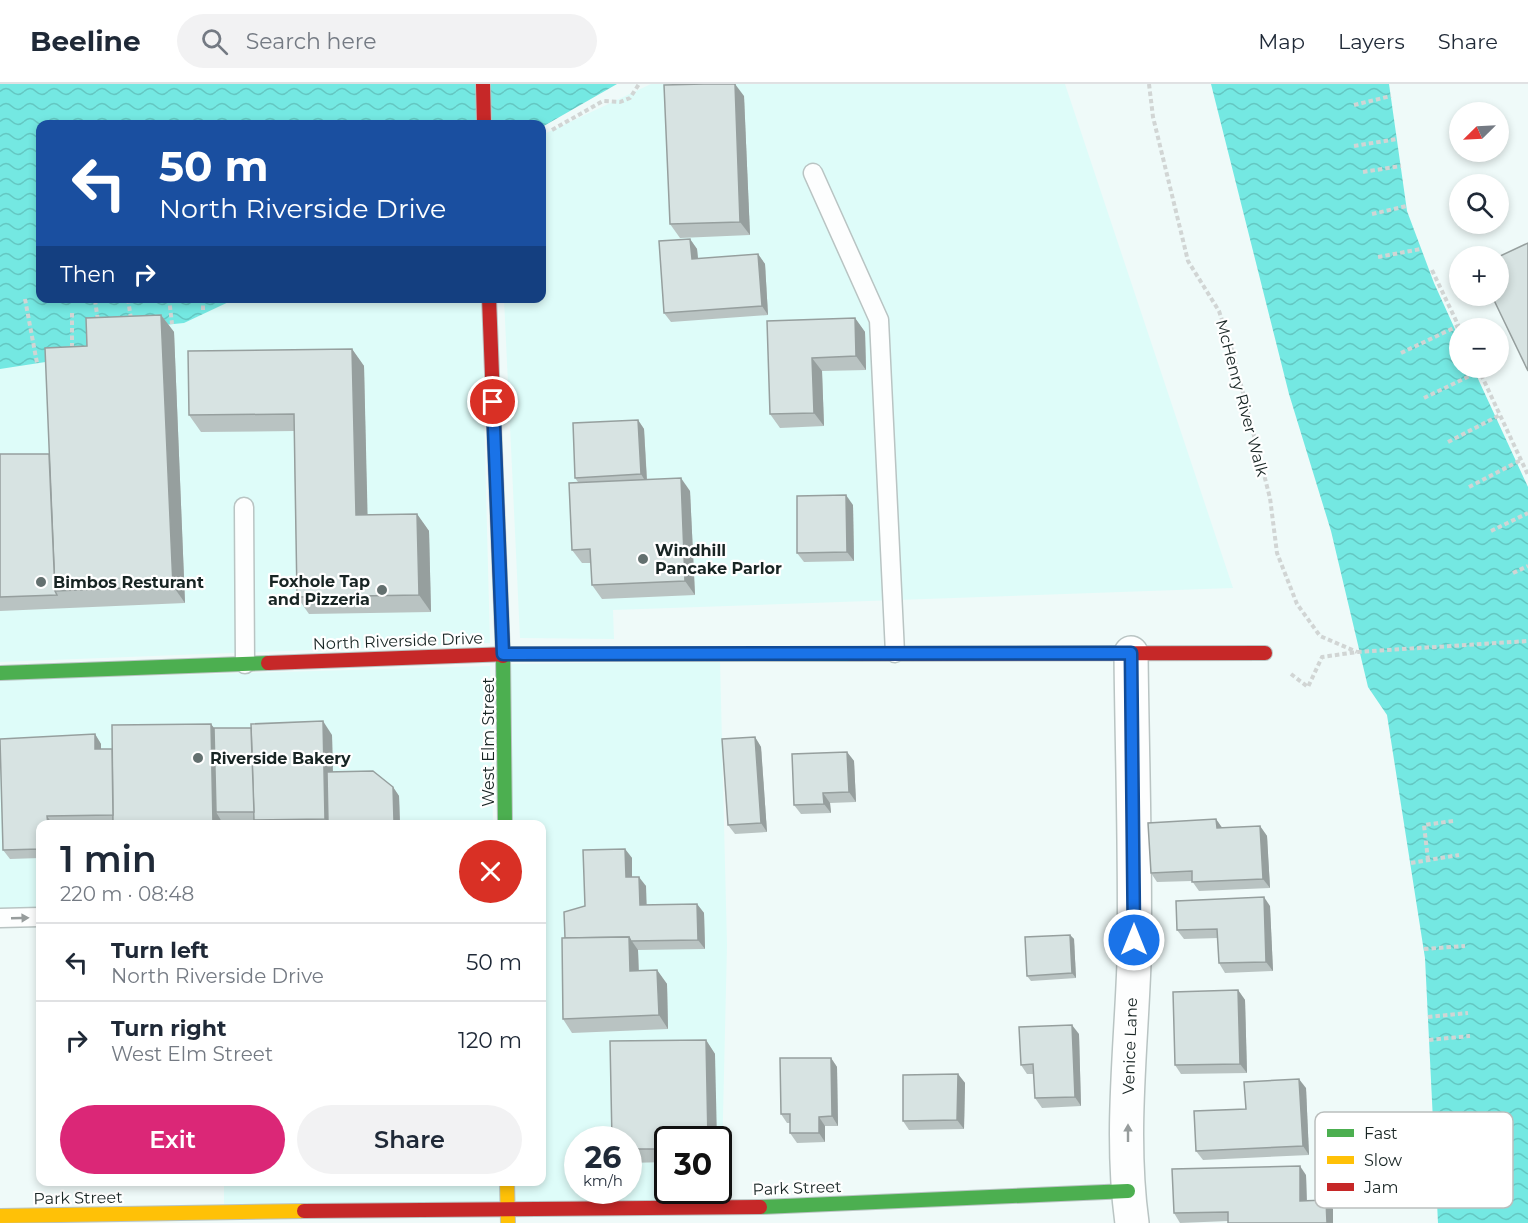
<!DOCTYPE html>
<meta charset="utf-8">
<style>
body{margin:0;font-family:Montserrat,sans-serif;background:#f2f2f3;color:#1f2937;height:100vh;display:flex;flex-direction:column;font-size:22px;white-space:nowrap}
*{box-sizing:border-box;margin:0}
p{font-size:20px;color:#747a83}
.icon{flex:none;width:33px;height:33px;fill:none;stroke:currentColor;stroke-width:2;stroke-linecap:round;stroke-linejoin:round}
.map{position:relative;flex:1;overflow:hidden}
.sheet{position:absolute;left:36px;top:736px;width:510px;height:366px;display:flex;flex-direction:column;background:#fff;border-radius:12px;box-shadow:0 3px 9px #0003}
.sheet>*{flex:none}
.hud{position:absolute;left:36px;top:36px;width:510px;height:183px;border-radius:12px;box-shadow:0 3px 9px #0003;background:#1a4fa0;color:#fff;overflow:hidden}
.needle{width:39px;rotate:246deg}
.fabs{position:absolute;left:1449px;top:18px;display:grid;gap:12px}
.fabs a{display:grid;place-items:center;width:60px;height:60px;border-radius:50%;background:#fff;box-shadow:0 3px 9px #0003;font-size:30px}
.speed{position:absolute;left:564px;top:1042px;display:flex;gap:12px;font-size:30px;font-weight:700;text-align:center}
.speed>*{display:grid;place-content:center;width:78px;height:78px;border-radius:50%;background:#fff;box-shadow:0 3px 9px #0003;line-height:1}
.speed small{font-size:15px;font-weight:400}
.speed .limit{border:3px solid #111;border-radius:9px;background:#fff;color:#111}
.pin{position:absolute;display:grid;place-items:center;width:51px;height:51px;color:#fff;margin:-26px;border:3px solid #fff;border-radius:50%;box-shadow:0 2px 6px #0007}
.me{position:absolute;width:66px;margin:-33px;rotate:0deg;stroke-linejoin:round;filter:drop-shadow(0 0 4px #0008)}
.turn{display:flex;align-items:center;gap:21px;height:126px;padding:0 24px;font-size:27px}
.turn .icon{width:78px;height:78px;stroke-width:2.5}
.turn b{display:block;font-size:42px;line-height:51px}
.then{display:flex;align-items:center;height:57px;padding:0 24px;background:#0003;gap:12px;font-size:22px}
.round{display:grid;place-items:center;flex:none;width:63px;height:63px;border-radius:32px;background:#f2f2f3}
.summary{display:flex;align-items:center;justify-content:space-between;height:102px;padding:0 24px}
h1{font-size:36px;font-weight:600;line-height:45px}
.primary-button{display:flex;gap:12px;margin-top:auto;padding:12px 24px}
.primary-button a{flex:1;height:69px;border-radius:36px;background:#db2777;color:#fff;font-size:24px;font-weight:600;line-height:69px;text-align:center}
.primary-button a+a{background:#f2f2f3;color:#1f2937}
ul{padding:0;list-style:none}
li{display:flex;align-items:center;gap:18px;height:78px;padding:0 24px;border-top:2px solid #e0e1e3}
li div{flex:1}
li b{display:block;font-size:22px}
li em{font-style:normal}
header{display:flex;align-items:center;gap:36px;box-sizing:border-box;height:84px;padding:0 30px;background:#fff;border-bottom:2px solid #e0e1e3}
header strong{font-size:28px}
nav{display:flex;gap:33px;margin-inline-start:auto;font-size:21px}
.search{width:420px;height:54px;background:#f2f2f3;display:flex;align-items:center;gap:15px;box-sizing:border-box;padding:0 21px;border-radius:33px;color:#747a83;font-size:22px}
.map>svg:first-child{display:block}
.built{fill:#defcf9;fill-rule:evenodd}
.water{fill:url(#water-waves)}
.lines{fill:none;stroke-linecap:round;stroke-linejoin:round}
.lane-casing{stroke:#b9c4c3;stroke-width:21}
.street-casing{stroke:#b9c4c3;stroke-width:36}
.fast-casing{stroke:#b9c4c3;stroke-width:16}
.slow-casing{stroke:#b9c4c3;stroke-width:16}
.jam-casing{stroke:#b9c4c3;stroke-width:16}
.path{stroke:#d1d5d4;stroke-width:4;stroke-dasharray:4.5 3;stroke-linecap:butt}
.lane{stroke:#fdfefe;stroke-width:18}
.street{stroke:#fdfefe;stroke-width:33}
.fast{stroke:#4caf50;stroke-width:14}
.slow{stroke:#ffc107;stroke-width:14}
.jam{stroke:#c62828;stroke-width:14}
.wall{fill:#b9c3c2}
.shaded-wall{fill:#969f9e}
.building{fill:#d7e3e2;stroke:#969f9e;stroke-width:1.5}
.oneway{fill:#969c9c}
.route-casing{stroke:#114b97;stroke-width:15}
.route{stroke:#1a73e8;stroke-width:10}
.poi-dot{fill:#63706f;stroke:#fff;stroke-width:2}
.labels{text-anchor:middle;dominant-baseline:central;stroke-width:4.5;stroke-linejoin:round;paint-order:stroke}
.street-label{font-size:16px;fill:#182524;stroke:#fff}
.poi-label{font-size:16px;font-weight:bold;fill:#182524;stroke:#fff;text-anchor:start}
.key{fill:#fff;stroke:#babebd;stroke-width:1.5}
.key-label{font-size:16px;fill:#182524}
</style>
<header>
<strong>Beeline</strong>
<div class="search"><svg class="icon" aria-label="search" viewBox="0 0 24 24"><circle cx="10" cy="10" r="6"/><path d="M15 15l6 6"/></svg>Search here</div>
<nav><a>Map</a><a>Layers</a><a>Share</a></nav>
</header>
<div class="map">
<svg width="1528" height="1139" viewBox="0 0 1528 1139">
<defs>
<pattern id="water-waves" width="16" height="10" patternUnits="userSpaceOnUse" patternTransform="scale(1.5)"><rect width="16" height="10" fill="#74e8e2"/><path d="M0 5q4-4 8 0t8 0" fill="none" stroke="#64c7c2"/></pattern>
</defs>
<rect width="100%" height="100%" fill="#effaf9"/>
<g class="built">
<polygon points="651,0 1065,0 1233,504 613,526 614,555 520,554 504,215 542,214 542,51"/>
<polygon points="234,215 481,215 490,559 0,578 0,283 95,248 184,239"/>
<path d="M720 577 727 861 721 1118 514 1117V1098H542V741H512L511 580ZM578 1056H628V1107H578ZM668 1056H718V1107H668Z"/>
<polygon points="490,582 493,741 40,741 40,827 0,829 0,596"/>
<polygon points="224,1098 500,1098 501,1118 224,1120"/>
</g>
<g class="water">
<polygon points="0,0 617,0 542,43 542,40 40,40 40,214 235,215 184,239 95,248 91,271 0,285"/>
<polygon points="1211,0 1389,0 1407,127 1434,199 1459,254 1460,284 1473,284 1528,403 1528,1139 1438,1139 1425,874 1387,631 1368,603 1331,447 1289,310"/>
</g>
<g class="lines">
<g class="lane-casing">
<g id="lane">
<polyline points="813,89 879,236 895,569"/>
<polyline points="244,423 245,580"/>
<polyline points="0,834 40,833"/>
</g>
</g>
<g class="street-casing">
<path id="street" d="M1131 569C1132 672 1136 776 1134 879 1131 965 1120 1053 1132 1139"/>
</g>
<g class="fast-casing">
<g id="fast">
<polyline points="509,570 851,570"/>
<polyline points="503,572 505,741"/>
<polyline points="0,589 268,579"/>
<polyline points="760,1123 1128,1107"/>
</g>
</g>
<g class="slow-casing">
<g id="slow">
<polyline points="507,1098 508,1139"/>
<polyline points="0,1132 304,1127"/>
</g>
</g>
<g class="jam-casing">
<g id="jam">
<polyline points="483,0 484,40"/>
<polyline points="489,214 503,572"/>
<polyline points="851,570 1265,569"/>
<polyline points="268,579 509,570"/>
<polyline points="304,1127 760,1123"/>
</g>
</g>
<g class="path">
<polyline points="1149,0 1153,33 1188,177 1219,227 1232,266 1270,414 1277,469 1297,520 1320,552 1357,568"/>
<polyline points="1354,21 1391,12"/>
<polyline points="552,46 603,17 620,18 630,14 639,0"/>
<polyline points="1354,62 1397,55"/>
<polyline points="1363,88 1401,82"/>
<polyline points="1372,130 1407,122"/>
<polyline points="1378,173 1421,165"/>
<polyline points="1432,186 1460,245"/>
<polyline points="169,214 172,240"/>
<polyline points="203,214 203,229"/>
<polyline points="25,215 37,279"/>
<polyline points="128,215 131,235"/>
<polyline points="95,216 98,237"/>
<polyline points="72,229 72,267"/>
<polyline points="1401,269 1458,242"/>
<polyline points="1478,284 1528,391"/>
<polyline points="1424,314 1480,287"/>
<polyline points="1448,358 1500,331"/>
<polyline points="1469,403 1521,376"/>
<polyline points="1491,447 1528,429"/>
<polyline points="1513,489 1528,482"/>
<polyline points="1291,590 1308,603 1322,573 1357,568 1528,557"/>
<polyline points="1428,776 1424,741 1453,737"/>
<polyline points="1411,779 1459,771"/>
<polyline points="1424,865 1465,862"/>
<polyline points="1428,933 1468,929"/>
<polyline points="1429,956 1470,952"/>
<polyline points="1433,1053 1488,1050 1488,1061"/>
<polyline points="1436,1109 1487,1107 1487,1122"/>
</g>
<use href="#lane" class="lane"/>
<use href="#street" class="street"/>
<use href="#fast" class="fast"/>
<use href="#slow" class="slow"/>
<use href="#jam" class="jam"/>
</g>
<g class="wall">
<polygon points="744,12 750,151 680,154 670,140"/>
<polygon points="690,155 697,165 698,175 758,170 765,180 768,231 671,238 664,229"/>
<polygon points="161,231 174,248 185,519 0,527 0,370 49,370 87,262"/>
<polygon points="855,234 865,248 866,286 822,287 824,342 780,344 770,330 767,237"/>
<polygon points="352,265 364,282 367,431 417,430 429,447 431,528 309,530 297,513 294,347 201,348 189,331"/>
<polygon points="638,336 644,345 647,395 690,407 695,511 602,515 592,501 591,479 582,479 572,466 578,398 575,394"/>
<polygon points="853,421 854,477 804,478 797,469"/>
<polygon points="214,644 332,651 333,688 393,703 399,712 400,741 258,741 255,737 40,741 40,774 10,775 3,766 95,650 101,660 101,665 112,665"/>
<polygon points="755,653 761,663 767,748 735,750 728,741"/>
<polygon points="847,668 854,677 856,718 830,719 831,729 801,730 794,721"/>
<polygon points="1216,735 1222,744 1260,742 1267,752 1270,804 1199,807 1192,797 1157,798 1151,789"/>
<polygon points="625,765 632,774 632,793 646,802 646,821 697,820 704,829 705,865 638,866 639,887 657,886 667,900 668,945 572,949 563,935 565,854 585,822"/>
<polygon points="1270,822 1273,887 1225,889 1219,879 1218,854 1184,855 1177,846"/>
<polygon points="1070,851 1074,855 1076,894 1031,897 1027,892"/>
<polygon points="1238,906 1245,916 1247,989 1181,990 1175,981"/>
<polygon points="1079,950 1081,1022 1042,1024 1035,1014 1034,990 1027,990 1021,981"/>
<polygon points="706,956 715,970 668,1056 668,1078 628,1079 628,1056"/>
<polygon points="831,974 837,983 838,1042 825,1042 825,1058 797,1059 790,1049 790,1039 787,1039 781,1030"/>
<polygon points="958,990 965,999 964,1045 909,1046 903,1037"/>
<polygon points="1306,1004 1309,1071 1203,1076 1196,1067 1246,1025"/>
<polygon points="1306,1091 1307,1117 1333,1125 1228,1137 1180,1139 1174,1129"/>
</g>
<g class="shaded-wall">
<polygon points="735,0 744,12 750,151 740,138"/>
<polygon points="690,155 697,165 699,185 692,175"/>
<polygon points="758,170 765,180 768,231 762,222"/>
<polygon points="161,231 174,248 185,519 173,502"/>
<polygon points="855,234 865,248 866,286 856,272"/>
<polygon points="352,265 364,282 368,448 356,431"/>
<polygon points="812,274 822,287 824,342 814,329"/>
<polygon points="638,336 644,345 647,400 641,390"/>
<polygon points="681,394 690,407 695,511 685,497"/>
<polygon points="846,411 853,421 854,477 847,468"/>
<polygon points="417,430 429,447 431,528 419,511"/>
<polygon points="323,637 332,651 334,739 328,739 325,735"/>
<polygon points="211,640 221,653 216,728 222,738 223,741 213,741"/>
<polygon points="95,650 101,660 101,675 95,665"/>
<polygon points="755,653 761,663 767,748 761,739"/>
<polygon points="847,668 854,677 856,718 849,708"/>
<polygon points="393,703 399,712 400,741 396,741 394,737"/>
<polygon points="823,709 830,719 831,729 824,720"/>
<polygon points="47,732 53,741 48,741"/>
<polygon points="1216,735 1223,745 1217,744"/>
<polygon points="1260,742 1267,752 1270,804 1263,795"/>
<polygon points="625,765 632,774 632,802 626,793"/>
<polygon points="639,793 646,802 647,830 640,821"/>
<polygon points="1264,813 1270,822 1273,887 1266,878"/>
<polygon points="697,820 704,829 705,865 698,856"/>
<polygon points="1070,851 1074,855 1076,894 1072,889"/>
<polygon points="629,853 638,866 639,901 630,887"/>
<polygon points="657,886 667,900 668,945 659,931"/>
<polygon points="1238,906 1245,916 1247,989 1240,980"/>
<polygon points="1072,941 1079,950 1081,1022 1075,1013"/>
<polygon points="706,956 715,970 717,1056 708,1056"/>
<polygon points="831,974 837,983 838,1042 832,1032"/>
<polygon points="958,990 965,999 964,1045 957,1036"/>
<polygon points="1299,995 1306,1004 1309,1071 1303,1062"/>
<polygon points="819,1033 825,1042 825,1058 819,1049"/>
<polygon points="1300,1082 1306,1091 1307,1126 1300,1117"/>
<polygon points="1326,1116 1333,1125 1333,1139 1327,1139"/>
</g>
<g class="building">
<polygon points="704,0 735,0 740,138 670,140 664,1"/>
<polygon points="690,155 692,175 758,170 762,222 664,229 659,157"/>
<polygon points="1528,159 1528,287 1492,212 1498,212 1498,173"/>
<polygon points="161,231 173,502 55,507 45,264 87,262 86,234"/>
<polygon points="855,234 856,272 812,274 814,329 770,330 767,237"/>
<polygon points="352,265 356,431 417,430 419,511 297,513 294,330 189,331 188,267"/>
<polygon points="638,336 641,390 575,394 573,339"/>
<polygon points="0,370 49,370 55,507 57,511 0,513"/>
<polygon points="681,394 685,497 592,501 590,465 572,466 569,399"/>
<polygon points="846,411 847,468 797,469 797,412"/>
<polygon points="323,637 325,735 254,736 251,640"/>
<polygon points="211,640 213,741 113,741 112,641"/>
<polygon points="214,644 251,644 254,728 216,728"/>
<polygon points="95,650 95,665 112,665 113,731 47,732 48,741 40,741 40,765 3,766 0,655"/>
<polygon points="755,653 761,739 728,741 722,655"/>
<polygon points="847,668 849,708 823,709 824,720 794,721 792,670"/>
<polygon points="373,687 393,703 394,737 328,739 327,688"/>
<polygon points="1216,735 1217,744 1260,742 1263,795 1192,798 1192,787 1151,789 1148,739"/>
<polygon points="625,765 626,793 639,793 640,821 697,820 698,856 631,857 629,853 565,854 564,828 585,822 583,766"/>
<polygon points="1264,813 1266,878 1219,879 1217,845 1177,846 1176,817"/>
<polygon points="1070,851 1072,889 1027,892 1025,853"/>
<polygon points="629,853 630,887 657,886 659,931 563,935 562,854"/>
<polygon points="1238,906 1240,980 1175,981 1173,908"/>
<polygon points="1072,941 1075,1013 1035,1014 1033,980 1021,981 1019,943"/>
<polygon points="706,956 708,1056 668,1056 668,1065 628,1065 628,1056 612,1056 610,957"/>
<polygon points="780,974 831,974 832,1032 819,1033 819,1049 790,1049 790,1030 781,1030"/>
<polygon points="958,990 957,1036 903,1037 903,991"/>
<polygon points="1299,995 1303,1062 1196,1067 1194,1027 1246,1025 1244,998"/>
<polygon points="1300,1082 1300,1117 1326,1116 1327,1139 1228,1139 1228,1128 1174,1129 1172,1085"/>
</g>
<defs><path id="oneway-solid" d="M-6-.8H1V-3.2L6.5 0L1 3.2V.8H-6Z" transform="scale(1.5)"/></defs>
<g class="oneway">
<use href="#oneway-solid" transform="translate(20 834) rotate(-2)"/>
<use href="#oneway-solid" transform="translate(1128 1049) rotate(-90)"/>
</g>
<g class="lines">
<g class="route-casing">
<polyline id="route" points="493,318 503,570 1131,569 1134,856"/>
</g>
<use href="#route" class="route"/>
</g>
<g class="poi-dot">
<circle cx="643" cy="475" r="6"/>
<circle cx="41" cy="498" r="6"/>
<circle cx="382" cy="506" r="6"/>
<circle cx="198" cy="674" r="6"/>
</g>
<g class="labels">
<g class="street-label">
<text transform="translate(1242 314) rotate(75)">McHenry River Walk</text>
<text transform="translate(398 557) rotate(-2)">North Riverside Drive</text>
<text transform="translate(488 658) rotate(-90)">West Elm Street</text>
<text transform="translate(1130 962) rotate(-88)">Venice Lane</text>
<text transform="translate(797 1104) rotate(-2)">Park Street</text>
<text transform="translate(78 1114) rotate(-1)">Park Street</text>
</g>
<g class="poi-label">
<text x="655" y="466">Windhill<tspan x="655" dy="18">Pancake Parlor</tspan></text>
<text x="370" y="497" text-anchor="end">Foxhole Tap<tspan x="370" dy="18">and Pizzeria</tspan></text>
<text x="53" y="498">Bimbos Resturant</text>
<text x="210" y="674">Riverside Bakery</text>
</g>
</g>
<rect x="1315" y="1028" width="198" height="96" rx="9" class="key"/>
<rect x="1327" y="1045" width="27" height="8" fill="#4caf50"/>
<rect x="1327" y="1072" width="27" height="8" fill="#ffc107"/>
<rect x="1327" y="1099" width="27" height="8" fill="#c62828"/>
<g class="key-label">
<text x="1364" y="1055">Fast</text>
<text x="1364" y="1082">Slow</text>
<text x="1364" y="1109">Jam</text>
</g>
</svg>
<div class="fabs">
<a><svg class="needle" viewBox="-14 -14 28 28"><path d="M0-13l5 13h-10z" fill="#e53935"/><path d="M0 13l5-13h-10z" fill="#747a83"/></svg></a>
<a><svg class="icon" aria-label="search" viewBox="0 0 24 24"><circle cx="10" cy="10" r="6"/><path d="M15 15l6 6"/></svg></a>
<a>+</a>
<a>−</a>
</div>
<div class="speed"><div>26<small>km/h</small></div><div class="limit">30</div></div>
<div class="pin" style="left:493px;top:318px;background:#d93025"><svg class="icon" aria-label="arrive" viewBox="0 0 24 24"><path d="M6 21V4h12l-3 4 3 4H6"/></svg></div>
<svg class="me" style="left:1134px;top:856px" viewBox="-20 -20 40 40"><circle r="17" fill="#1a73e8" stroke="#fff" stroke-width="3"/><path d="M0-11L8 9 0 5-8 9z" fill="#fff"/></svg>
<div class="hud">
<div class="turn"><svg class="icon" aria-label="left" viewBox="0 0 24 24"><path d="M17 20v-9H6M10 6l-5 5 5 5"/></svg><div><b>50 m</b>North Riverside Drive</div></div>
<div class="then">Then<svg class="icon" aria-label="right" viewBox="0 0 24 24"><path d="M7 20v-9h11M14 6l5 5-5 5"/></svg></div>
</div>
<section class="sheet">
<div class="summary"><div><h1>1 min</h1><p>220 m · 08:48</p></div><a class="round" style="background:#d93025;color:#fff"><svg class="icon" aria-label="close" viewBox="0 0 24 24"><path d="M6 6l12 12M18 6L6 18"/></svg></a></div>
<ul>
<li><svg class="icon" aria-label="left" viewBox="0 0 24 24"><path d="M17 20v-9H6M10 6l-5 5 5 5"/></svg><div><b>Turn left</b><p>North Riverside Drive</p></div><em>50 m</em></li>
<li><svg class="icon" aria-label="right" viewBox="0 0 24 24"><path d="M7 20v-9h11M14 6l5 5-5 5"/></svg><div><b>Turn right</b><p>West Elm Street</p></div><em>120 m</em></li>
</ul>
<div class="primary-button"><a>Exit</a><a>Share</a></div>
</section>
</div>
